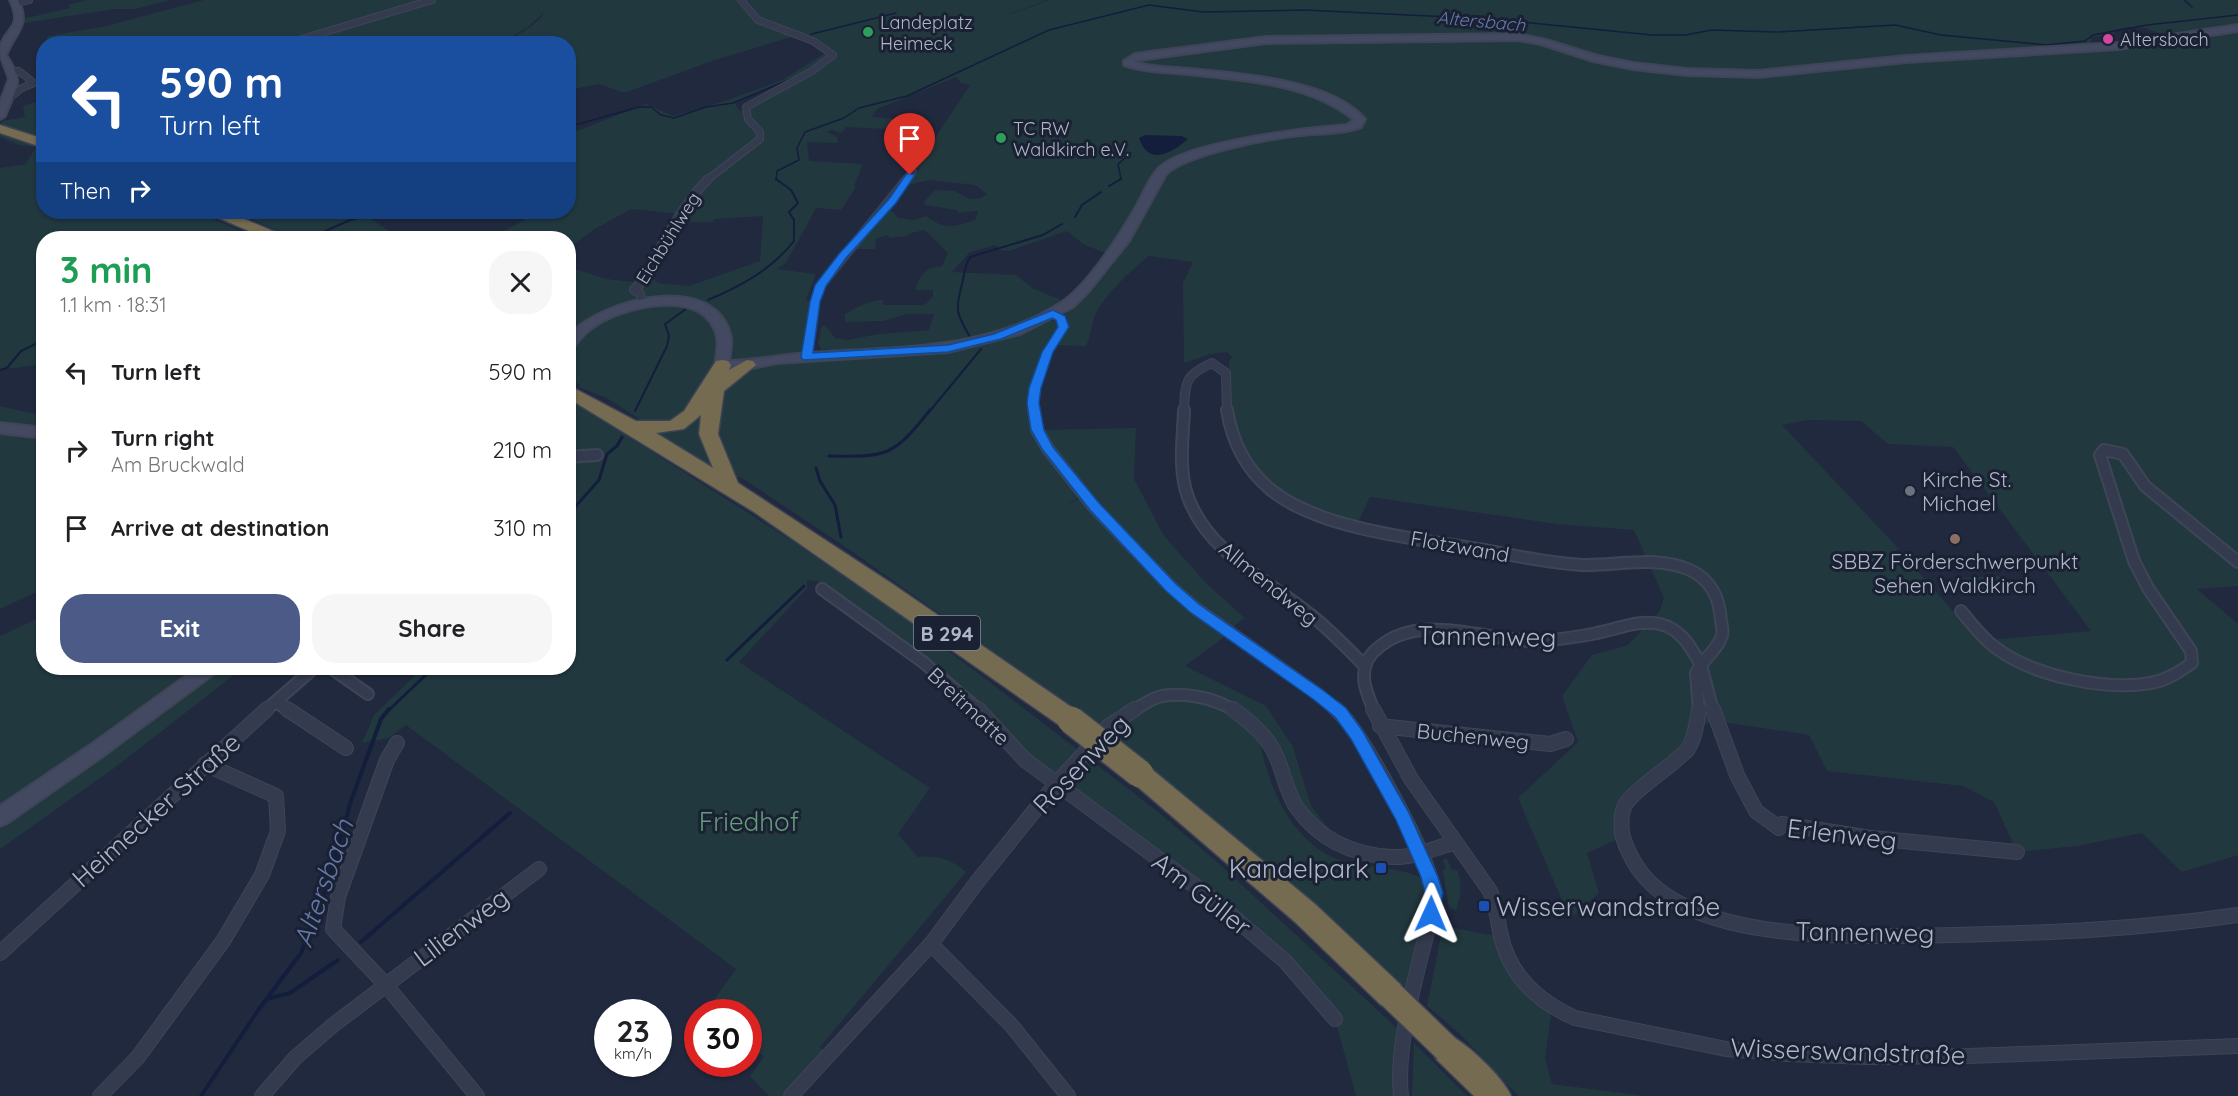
<!DOCTYPE html>
<meta charset="utf-8">
<style>
body{margin:0;font-family:Quicksand,sans-serif;background:#f6f6f6;color:#202124;height:100vh;display:flex;flex-direction:column;font-size:22px;white-space:nowrap}
*{box-sizing:border-box;margin:0}
p{font-size:20px;color:#757577}
.icon{flex:none;width:33px;height:33px;fill:none;stroke:currentColor;stroke-width:2;stroke-linecap:round;stroke-linejoin:round}
.map{position:relative;flex:1;overflow:hidden}
.panel{position:absolute;left:36px;top:231px;width:540px;height:444px;display:flex;flex-direction:column;background:#fff;border-radius:24px;box-shadow:0 2px 4px #0004}
.panel>*{flex:none}
.guide{position:absolute;left:36px;top:36px;width:540px;height:183px;border-radius:24px;box-shadow:0 2px 4px #0004;background:#1a4fa0;color:#fff;overflow:hidden}
.speed{position:absolute;left:594px;top:999px;display:flex;gap:12px;font-size:30px;font-weight:700;text-align:center}
.speed>*{display:grid;place-content:center;width:78px;height:78px;border-radius:50%;background:#fff;box-shadow:0 2px 4px #0004;line-height:1}
.speed small{font-size:15px;font-weight:400}
.speed .limit{border:9px solid #d22;background:#fff;color:#111}
.pin{position:absolute;display:grid;place-items:center;width:51px;height:51px;color:#fff;margin:-62px -26px;border-radius:50% 50% 50% 0;rotate:-45deg;box-shadow:0 0 6px #0007}
.pin .icon{rotate:45deg}
.me{position:absolute;width:66px;margin:-33px;rotate:1deg;stroke-linejoin:round;filter:drop-shadow(0 0 4px #0008)}
.turn{display:flex;align-items:center;gap:21px;height:126px;padding:0 24px;font-size:27px}
.turn .icon{width:78px;height:78px;stroke-width:2.5}
.turn b{display:block;font-size:42px;line-height:51px}
.then{display:flex;align-items:center;height:57px;padding:0 24px;background:#0003;gap:12px;font-size:22px}
.round{display:grid;place-items:center;flex:none;width:63px;height:63px;border-radius:24px;background:#f6f6f6}
.overview{display:flex;align-items:center;justify-content:space-between;height:102px;padding:0 24px}
h1{font-size:36px;font-weight:700;line-height:45px;color:#1e9e55}
.button{display:flex;gap:12px;margin-top:auto;padding:12px 24px}
.button a{flex:1;height:69px;border-radius:24px;background:#4b5a87;color:#fff;font-size:24px;font-weight:700;line-height:69px;text-align:center}
.button a+a{background:#f6f6f6;color:#202124}
ul{padding:0;list-style:none}
li{display:flex;align-items:center;gap:18px;height:78px;padding:0 24px}
li div{flex:1}
li b{display:block;font-size:22px}
li em{font-style:normal}
.map>svg:first-child{display:block}
.green{fill:#22383f;fill-rule:evenodd}
.water{fill:#131e3c}
.lines{fill:none;stroke-linecap:round;stroke-linejoin:round}
.stream-far3{stroke:#131e3c;stroke-width:1.5}
.stream-far2{stroke:#131e3c;stroke-width:2}
.stream-far1{stroke:#131e3c;stroke-width:3}
.stream{stroke:#131e3c;stroke-width:4}
.street-far3-casing{stroke:#3e4557;stroke-width:8}
.street-far2-casing{stroke:#3e4557;stroke-width:10}
.street-far1-casing{stroke:#3e4557;stroke-width:14}
.street-casing{stroke:#3e4557;stroke-width:16}
.secondary-casing{stroke:#3e4557;stroke-width:4}
.highway-casing{stroke:#3d4356;stroke-width:3}
.street-far3{stroke:#343b4e;stroke-width:6}
.street-far2{stroke:#343b4e;stroke-width:8}
.street-far1{stroke:#343b4e;stroke-width:10}
.street{stroke:#343b4e;stroke-width:14}
.secondary{fill:#424961;fill-rule:evenodd}
.highway{fill:#756b51;fill-rule:evenodd}
.highway-bridge-casing{stroke:#3d4356;stroke-width:30;stroke-linecap:butt}
.highway-bridge{stroke:#756b51;stroke-width:27}
.route{fill:#1a73e8;stroke:#114b97;stroke-width:1.5}
.leisure-dot{fill:#2e9e5b;stroke:#1a2132;stroke-width:2}
.hotel-dot{fill:#d1479c;stroke:#1a2132;stroke-width:2}
.worship-dot{fill:#6b7280;stroke:#1a2132;stroke-width:2}
.education-dot{fill:#8d6e63;stroke:#1a2132;stroke-width:2}
.transit-dot{fill:#1a4fb4;stroke:#1a2132;stroke-width:2}
.labels{text-anchor:middle;dominant-baseline:central;stroke-width:6;stroke-linejoin:round;paint-order:stroke}
.far-water-label{font-size:18px;font-style:italic;fill:#657aac;stroke:#1a2132}
.far-poi-label{font-size:18px;fill:#b0b6c9;stroke:#1a2132;text-anchor:start}
.far-street-label{font-size:18px;fill:#b0b6c9;stroke:#1a2132}
.shield{fill:#1a2132;stroke:#83899c;stroke-width:1.5}
.shield-label{font-size:20px;font-weight:bold;fill:#b0b6c9}
.poi-label{font-size:21px;fill:#b0b6c9;stroke:#1a2132;text-anchor:start}
.street-label{font-size:21px;fill:#b0b6c9;stroke:#1a2132}
.near-street-label{font-size:26px;fill:#b0b6c9;stroke:#1a2132}
.near-park-label{font-size:26px;fill:#649d79;stroke:#1a2132}
.near-poi-label{font-size:26px;fill:#b0b6c9;stroke:#1a2132;text-anchor:end}
.near-water-label{font-size:27px;font-style:italic;fill:#657aac;stroke:#1a2132}
</style>
<div class="map">
<svg width="2238" height="1096" viewBox="0 0 2238 1096">
<rect width="100%" height="100%" fill="#20293e"/>
<g class="green">
<polygon points="87,0 171,0 135,9 114,9 24,23 22,19 70,8 68,5"/>
<path d="M204 0H740L744 5 752 1 746 3 741 0H1047L985 23 1050 0H2238V586L2197 589 2238 624V855L2182 872 2142 833 2077 846 2017 852 1994 802 1963 786 1827 771 1809 735 1716 721 1696 727 1688 749 1626 803 1622 837 1587 853 1599 893 1570 919 1518 798 1578 742 1562 696 1592 655 1628 645 1659 612 1664 598 1634 530 1557 524 1370 497 1356 526 1327 517 1262 482 1230 426 1229 362 1232 357 1227 352 1210 354 1184 363 1183 283 1193 262 1149 256C1134 267 1102 298 1095 315 1091 325 1091 336 1086 346L1055 345 1068 322 1064 311 1110 255 1083 244 1067 231 1009 251 999 250 996 245 970 252 952 272 1016 275 1032 288 1063 301 1046 314 997 335 999 341 1051 320 1059 323V328C1011 416 1017 423 1081 497L1065 505 1085 497 1037 430 1136 428 1134 479 1164 536 1209 586 1245 618 1227 631 1223 638 1185 666 1266 706 1293 747 1311 806 1329 829 1327 833 1305 812 1272 747 1261 748C1271 792 1292 840 1337 859 1355 866 1377 866 1396 870 1405 871 1414 875 1423 878 1432 915 1418 952 1405 987L1317 909 1105 731 850 550 742 478 718 471 651 433 658 431 607 398 578 387 580 385 569 378V267L606 279 633 282 680 214 631 209 595 229 569 248 568 238H489L525 220 523 212H568L569 134 646 104 673 116 725 101 782 80 827 52 798 35 715 60 627 92H622L599 84 569 90 568 44 502 43C516 35 537 27 544 12L527 28 499 43 124 44V39L110 44 44 43 48 36 102 27ZM2128 27 2146 28 2166 37 2104 48H2057L2091 43V37L2114 34V30ZM956 77 961 83 970 85 916 167 919 169 908 185 929 180 975 185 987 194 981 198 970 199 954 191 935 190 924 202 925 205 957 210 958 213 978 211 975 220C953 227 945 230 926 216L915 220 898 218 892 211H887L853 249H875L876 239 888 235 889 238 907 236V234L925 230 948 253 942 266C924 268 921 274 915 290H933V296L927 303 922 305H883V300C867 301 858 307 845 314V322L883 321 907 314H934L929 330 879 334 847 340 835 338 826 326H822L818 343 821 349 836 350 938 345 800 361 811 301 806 300 816 274 776 269 786 263 816 208 841 210 856 187 854 186 863 164 809 161 807 142 838 143 837 137 827 132 832 130 842 133 846 127 929 131 922 121 872 117 877 109ZM779 84 782 86 742 111 739 110 735 103ZM763 216 760 261 689 286 658 283 654 279 666 246 678 222H713L714 219ZM1808 420 1861 421 1888 444 1953 447 2091 631 1979 641 1917 570H1914L1896 550 1899 549 1782 425Z"/>
<polygon points="43,100 44,212 198,212 256,238 44,238 43,364 0,370 0,168 26,164 36,147 19,145 0,137 2,121 25,117 23,106"/>
<polygon points="236,212 385,212 368,217 400,238 293,238"/>
<path d="M569 399 789 539 896 612 987 680 1157 811 1216 861 1399 1030 1396 1096H1356L1335 1019 1285 961 1088 808 947 682 822 589 818 581 807 580V588L739 662 930 788 898 834 918 857C937 855 951 859 966 872L820 1047 830 1055 791 1096H769L750 1076 764 1057 749 1044 748 1012H713L708 1008 736 969 406 725 389 738 362 743 374 715 423 668H568Z"/>
<polygon points="0,406 44,416 43,589 0,609"/>
<polygon points="1999,576 2013,593 1976,595 1962,578"/>
<polygon points="43,616 44,668 243,668 113,769 0,849 0,636"/>
<path d="M1447 858 1451 869 1458 871C1462 886 1461 896 1456 910L1449 908 1443 871 1446 868 1442 860Z"/>
<polygon points="1443,926 1501,937 1508,957 1552,1008 1545,1059 1552,1084 1645,1096 1518,1096 1459,1033 1427,1006"/>
<polygon points="1414,1043 1467,1096 1412,1096"/>
</g>
<path class="water" d="M1145 135 1182 136 1188 139C1171 154 1148 166 1139 138Z"/>
<g class="lines">
<g class="stream-far3">
<polyline points="2184,0 2192,7"/>
<polyline points="749,4 755,12"/>
<polyline points="812,39 809,36 812,34 896,13"/>
<polyline points="568,127 639,107 651,107 661,115 674,118 706,107 733,103 793,78"/>
<polyline points="776,180 777,171 799,160 797,148 805,132 844,118 859,108 907,96 1049,30 1149,5 1203,12 1305,10 1491,19 1652,35 1685,35 1712,30 1776,32 1895,25 1941,35 2047,45 2085,41 2093,35 2147,25 2238,15"/>
<polyline points="1119,180 1121,179 1118,164 1131,153"/>
</g>
<g class="stream-far2">
<polyline points="1109,186 1121,179"/>
<polyline points="1075,217 1082,205 1101,192"/>
<polyline points="310,238 350,220 382,212"/>
<path d="M708 300C741 286 771 270 794 241V220L789 212 798 203 791 190 776 179"/>
<path d="M970 337C956 313 955 310 962 284 965 273 964 267 970 257L1043 235 1062 224"/>
<polyline points="0,370 7,368 21,351 44,340"/>
<polyline points="635,411 667,346 669,336 665,324 686,309"/>
<polyline points="929,412 981,349"/>
</g>
<g class="stream-far1">
<path d="M829 456C887 457 893 457 930 410"/>
<polyline points="816,468 820,481 835,505 841,537"/>
<polyline points="568,515 599,480 607,454 617,446 622,437"/>
<polyline points="727,660 804,586"/>
<polyline points="388,711 433,668"/>
</g>
<g class="stream">
<polyline points="361,942 510,813"/>
<polyline points="267,999 290,993 338,960"/>
<polyline points="201,1096 259,1009 301,953 328,883 351,801 381,719 389,709"/>
</g>
<g class="street-far3-casing">
<g id="street-far3">
<polyline points="16,3 29,0"/>
<polyline points="285,44 432,0"/>
<polyline points="7,100 22,88 34,83 19,71 12,71"/>
<polyline points="707,180 760,139 760,132 748,119 746,107 812,71 833,55 813,41 758,20 741,0"/>
<polyline points="906,180 913,171"/>
</g>
</g>
<g class="street-far2-casing">
<g id="street-far2">
<path d="M643 302 639 292 634 290C648 277 654 258 664 241 676 220 691 196 708 179"/>
<polyline points="807,357 815,301 821,285 907,179"/>
<path d="M1034 412C1030 382 1047 351 1063 327L1061 319 1053 313"/>
<path d="M1184 412C1185 384 1184 375 1212 363L1226 373 1227 412"/>
</g>
</g>
<g class="street-far1-casing">
<g id="street-far1">
<polyline points="1034,410 1037,430 1048,449 1094,507 1171,587 1195,608 1319,695 1338,711"/>
<path d="M1184 410C1183 438 1178 470 1188 497 1208 553 1267 579 1311 615 1330 630 1347 648 1364 665"/>
<path d="M1227 410C1232 441 1246 469 1270 489 1317 529 1418 539 1478 549 1512 555 1547 563 1582 565 1617 566 1657 555 1690 570 1712 580 1720 599 1721 622 1722 625 1723 632 1722 635 1720 645 1707 657 1701 665L1713 711"/>
<polyline points="568,457 597,455"/>
<polyline points="822,589 923,662 980,711"/>
<path d="M1961 611C1972 624 1982 638 1996 648 2033 676 2105 691 2151 683 2167 680 2179 672 2192 663L2191 651 2148 588 2134 561 2100 455 2104 450 2123 454 2145 486 2238 562"/>
<polyline points="331,668 368,694"/>
<polyline points="276,702 290,711"/>
<polyline points="265,711 314,668"/>
<path d="M1133 711C1142 705 1152 698 1162 696 1186 692 1215 698 1235 711"/>
<path d="M1374 711C1371 703 1367 694 1365 685 1362 671 1366 657 1378 648 1423 609 1490 644 1543 641 1561 639 1579 637 1597 633 1618 629 1639 619 1660 624 1681 629 1691 647 1701 665L1696 673 1699 711"/>
</g>
</g>
<g class="street-casing">
<g id="street">
<polyline points="287,709 346,748"/>
<polyline points="978,709 1025,760 1210,897 1285,961 1335,1019"/>
<path d="M1233 709C1247 720 1263 732 1272 748 1283 766 1285 791 1297 808 1320 840 1353 855 1392 857 1413 858 1436 848 1455 842"/>
<path d="M1336 709C1363 733 1421 844 1431 880 1434 890 1434 898 1433 908 1420 963 1395 1041 1401 1096"/>
<path d="M1373 709 1411 779 1490 891C1497 907 1497 919 1501 936 1510 976 1539 1002 1575 1018L1726 1049 1789 1054 1868 1057 1969 1056 2238 1046"/>
<path d="M1699 709C1697 722 1695 738 1688 749 1685 753 1679 757 1675 761 1661 773 1638 788 1627 802 1621 810 1621 824 1622 833 1624 844 1629 853 1634 862 1683 948 1868 936 1953 935 2049 933 2143 929 2238 915"/>
<polyline points="1713,709 1737,775 1756,811 1779,828 1782,824 1871,838 2017,852"/>
<polyline points="1380,726 1550,744 1566,739"/>
<polyline points="397,743 387,760 338,897 333,929 385,984 477,1096"/>
<polyline points="931,944 1012,1026 1068,1096"/>
<polyline points="0,953 267,709"/>
<polyline points="100,1096 138,1057 223,941 262,875 278,831 276,796 205,764"/>
<polyline points="262,1096 295,1058 332,1026 539,869"/>
<polyline points="791,1096 931,944 977,882 1056,784 1109,726 1135,709"/>
</g>
</g>
<g class="secondary-casing">
<g id="secondary">
<path d="M10 0H18C31 26 15 32 6 55 25 83 16 87 5 116L0 119V103L9 79C6 68 0 60 0 48 5 26 24 30 10 0Z"/>
<path d="M2238 25V31L2118 49 1906 62 1759 77 1687 75 1633 69 1593 61 1541 44 1518 40 1266 43 1138 60 1134 62C1151 68 1172 67 1189 69 1240 74 1330 79 1365 119L1361 127C1342 134 1321 133 1302 135 1270 138 1187 154 1166 174L1129 241 1088 292 1073 307 1020 334 948 352 777 363 747 369H722L715 365C716 357 719 345 717 337 706 286 626 306 596 325 587 331 579 339 573 348L568 349V336C601 299 717 269 731 338 732 344 730 354 729 361 756 361 783 354 810 353 895 347 987 351 1061 303 1088 285 1120 235 1136 207 1143 195 1149 178 1159 168 1184 142 1308 128 1347 125L1354 120C1310 83 1243 80 1187 74 1166 72 1144 72 1124 65V61L1135 54 1266 37 1518 34 1546 40 1598 56 1633 63 1687 69 1759 71 1906 56 2118 43Z"/>
<polygon points="0,423 44,428 44,438 0,433"/>
<polygon points="197,668 218,668 215,673 103,756 7,823 0,826 0,806 89,746"/>
</g>
</g>
<g class="highway-casing">
<g id="highway">
<polygon points="0,125 44,139 44,148 0,133"/>
<polygon points="210,212 228,212 282,235 285,238 265,238 212,215"/>
<path d="M722 360 728 361 731 365 729 370 747 360 753 361 756 365 724 391 718 434 738 483 894 585 1080 713 1083 720 1080 727 1071 729 1062 727 754 512 568 398V385L636 421H670L684 411 716 361ZM701 415 699 434 713 468 656 433 684 429Z"/>
<polygon points="1140,764 1149,767 1315,904 1401,985 1406,995 1401,1005 1391,1009 1381,1005 1295,922 1131,781 1127,774 1131,767"/>
<path d="M1447 1034C1466 1042 1503 1077 1511 1096H1474L1436 1059 1432 1049 1436 1039Z"/>
</g>
</g>
<use href="#street-far3" class="street-far3"/>
<use href="#street-far2" class="street-far2"/>
<use href="#street-far1" class="street-far1"/>
<use href="#street" class="street"/>
<use href="#secondary" class="secondary"/>
<use href="#highway" class="highway"/>
<g class="highway-bridge-casing">
<g id="highway-bridge">
<polyline points="1071,720 1140,774"/>
<polyline points="1391,995 1447,1049"/>
</g>
</g>
<use href="#highway-bridge" class="highway-bridge"/>
</g>
<polygon class="route" points="907,173 915,175 896,203 846,258 826,286 820,302 813,353 948,345 994,334 1053,310 1065,316 1069,327 1053,352 1041,388 1039,403 1044,430 1053,447 1099,503 1176,584 1200,605 1324,691 1346,708 1362,730 1409,813 1438,877 1443,893 1438,920 1431,922 1425,920 1422,914 1425,893 1421,877 1396,820 1351,739 1335,717 1313,699 1190,612 1166,591 1090,510 1042,449 1031,430 1027,403 1029,388 1042,352 1058,327 1056,320 1052,318 1001,339 948,352 803,360 801,357 810,302 815,285 839,254 889,199"/>
<g class="leisure-dot">
<circle cx="868" cy="32" r="6"/>
<circle cx="1001" cy="138" r="6"/>
</g>
<circle class="hotel-dot" cx="2108" cy="39" r="6"/>
<circle class="worship-dot" cx="1910" cy="491" r="6"/>
<circle class="education-dot" cx="1955" cy="539" r="6"/>
<g class="transit-dot">
<rect x="1375" y="862" width="12" height="12" rx="3"/>
<rect x="1478" y="900" width="12" height="12" rx="3"/>
</g>
<g class="labels">
<g class="far-water-label">
<text transform="translate(1481 21) rotate(5)">Altersbach</text>
</g>
<g class="far-poi-label">
<text x="880" y="22">Landeplatz<tspan x="880" dy="21">Heimeck</tspan></text>
<text x="2120" y="39">Altersbach</text>
<text x="1013" y="128">TC RW<tspan x="1013" dy="21">Waldkirch e.V.</tspan></text>
</g>
<g class="far-street-label">
<text transform="translate(668 238) rotate(-58)">Eichbühlweg</text>
</g>
<rect class="shield" x="914" y="616" width="66" height="34" rx="4.5"/>
<g class="shield-label">
<text x="947" y="633">B 294</text>
</g>
<g class="poi-label">
<text x="1922" y="479">Kirche St.<tspan x="1922" dy="24">Michael</tspan></text>
<text x="1955" y="561" text-anchor="middle">SBBZ Förderschwerpunkt<tspan x="1955" dy="24">Sehen Waldkirch</tspan></text>
</g>
<g class="street-label">
<text transform="translate(1460 546) rotate(10)">Flotzwand</text>
<text transform="translate(1269 583) rotate(39)">Allmendweg</text>
<text transform="translate(969 706) rotate(43)">Breitmatte</text>
<text transform="translate(1473 736) rotate(6)">Buchenweg</text>
</g>
<g class="near-street-label">
<text transform="translate(1487 636) rotate(1)">Tannenweg</text>
<text transform="translate(1081 764) rotate(-46)">Rosenweg</text>
<text transform="translate(156 810) rotate(-42)">Heimecker Straße</text>
<text transform="translate(1842 834) rotate(7)">Erlenweg</text>
<text transform="translate(1202 894) rotate(38)">Am Güller</text>
<text transform="translate(461 927) rotate(-37)">Lilienweg</text>
<text transform="translate(1865 932) rotate(1)">Tannenweg</text>
<text transform="translate(1848 1051) rotate(2)">Wisserswandstraße</text>
</g>
<g class="near-park-label">
<text x="749" y="821">Friedhof</text>
</g>
<g class="near-poi-label">
<text x="1369" y="868">Kandelpark</text>
<text x="1496" y="906" text-anchor="start">Wisserwandstraße</text>
</g>
<g class="near-water-label">
<text transform="translate(323 883) rotate(-71)">Altersbach</text>
</g>
</g>
</svg>
<div class="speed"><div>23<small>km/h</small></div><div class="limit">30</div></div>
<div class="pin" style="left:910px;top:175px;background:#d93025"><svg class="icon" aria-label="arrive" viewBox="0 0 24 24"><path d="M6 21V4h12l-3 4 3 4H6"/></svg></div>
<svg class="me" style="left:1431px;top:914px" viewBox="-20 -20 40 40"><path d="M0-17L14 15 0 8-14 15z" fill="#1a73e8" stroke="#fff" stroke-width="4"/></svg>
<div class="guide">
<div class="turn"><svg class="icon" aria-label="left" viewBox="0 0 24 24"><path d="M17 20v-9H6M10 6l-5 5 5 5"/></svg><div><b>590 m</b>Turn left</div></div>
<div class="then">Then<svg class="icon" aria-label="right" viewBox="0 0 24 24"><path d="M7 20v-9h11M14 6l5 5-5 5"/></svg></div>
</div>
<section class="panel">
<div class="overview"><div><h1>3 min</h1><p>1.1 km · 18:31</p></div><a class="round"><svg class="icon" aria-label="close" viewBox="0 0 24 24"><path d="M6 6l12 12M18 6L6 18"/></svg></a></div>
<ul>
<li><svg class="icon" aria-label="left" viewBox="0 0 24 24"><path d="M17 20v-9H6M10 6l-5 5 5 5"/></svg><div><b>Turn left</b></div><em>590 m</em></li>
<li><svg class="icon" aria-label="right" viewBox="0 0 24 24"><path d="M7 20v-9h11M14 6l5 5-5 5"/></svg><div><b>Turn right</b><p>Am Bruckwald</p></div><em>210 m</em></li>
<li><svg class="icon" aria-label="arrive" viewBox="0 0 24 24"><path d="M6 21V4h12l-3 4 3 4H6"/></svg><div><b>Arrive at destination</b></div><em>310 m</em></li>
</ul>
<div class="button"><a>Exit</a><a>Share</a></div>
</section>
</div>
